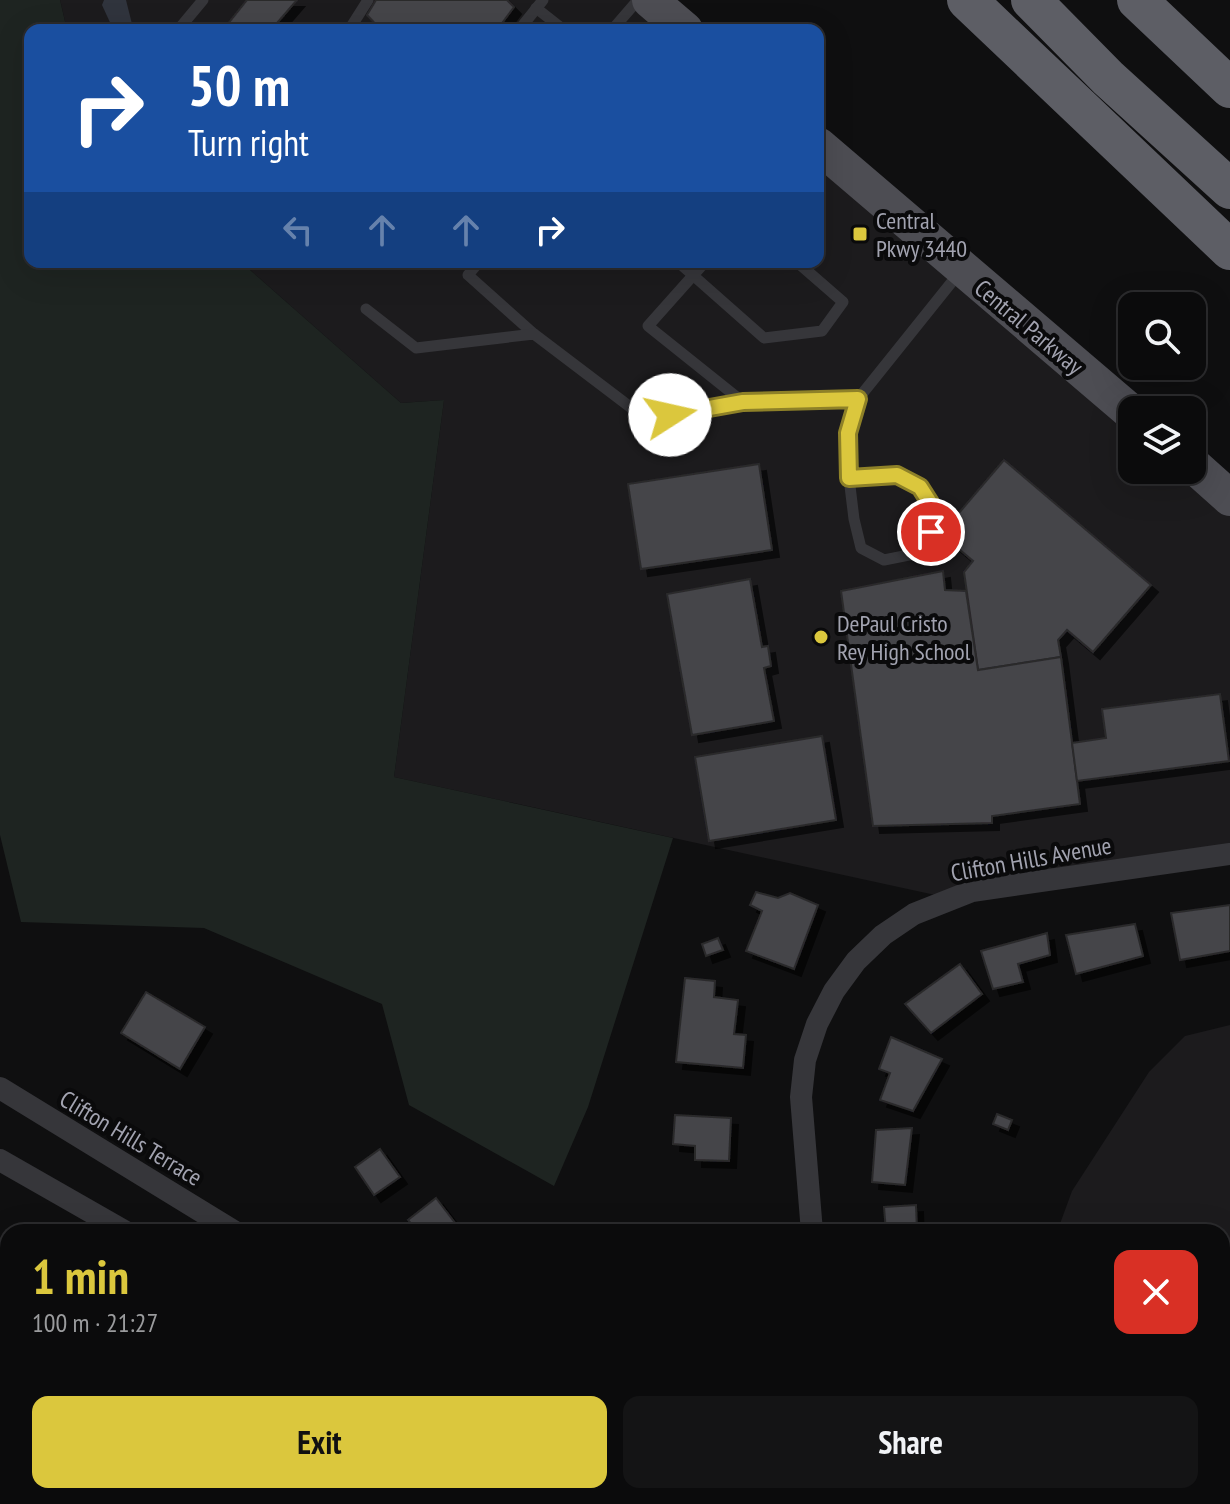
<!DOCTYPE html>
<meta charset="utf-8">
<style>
body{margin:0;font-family:"PT Sans Narrow",sans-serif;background:#141415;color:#f1f3f6;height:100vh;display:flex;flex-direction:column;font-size:30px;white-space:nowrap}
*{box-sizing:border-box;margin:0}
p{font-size:26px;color:#9a9b9d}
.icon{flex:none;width:44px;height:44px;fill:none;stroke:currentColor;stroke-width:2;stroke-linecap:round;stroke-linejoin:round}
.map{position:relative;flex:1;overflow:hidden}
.details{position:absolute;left:0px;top:1224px;width:1230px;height:280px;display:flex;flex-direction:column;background:#0b0b0c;border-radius:24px 24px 0 0;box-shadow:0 8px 32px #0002,0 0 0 2px #2b2b2d}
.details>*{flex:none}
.hud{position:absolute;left:24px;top:24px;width:800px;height:244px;border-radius:16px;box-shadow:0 8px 32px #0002,0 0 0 2px #2b2b2d;background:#1a4fa0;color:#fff;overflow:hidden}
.buttons{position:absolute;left:1118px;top:292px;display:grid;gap:16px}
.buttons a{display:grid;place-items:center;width:88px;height:88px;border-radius:16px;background:#0b0b0c;box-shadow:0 8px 32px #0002,0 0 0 2px #2b2b2d;font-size:40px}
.pin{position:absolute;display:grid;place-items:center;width:68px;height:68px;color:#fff;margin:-34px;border:4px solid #fff;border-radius:50%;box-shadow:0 2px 8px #0007}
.me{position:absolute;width:88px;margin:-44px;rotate:80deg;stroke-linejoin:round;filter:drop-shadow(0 0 6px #0008)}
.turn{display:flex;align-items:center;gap:28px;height:168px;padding:0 32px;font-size:36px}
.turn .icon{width:104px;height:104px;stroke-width:2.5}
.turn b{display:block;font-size:56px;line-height:68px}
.lanes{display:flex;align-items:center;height:76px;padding:0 32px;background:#0003;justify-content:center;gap:40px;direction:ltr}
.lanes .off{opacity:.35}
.round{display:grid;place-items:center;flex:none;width:84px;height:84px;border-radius:16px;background:#141415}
.summary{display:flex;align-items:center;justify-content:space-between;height:136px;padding:0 32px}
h1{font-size:48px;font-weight:700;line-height:60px;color:#dbc73d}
.action{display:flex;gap:16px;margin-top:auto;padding:16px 32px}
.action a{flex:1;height:92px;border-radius:16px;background:#dbc73d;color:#111;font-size:32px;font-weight:700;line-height:92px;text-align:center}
.action a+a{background:#141415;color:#f1f3f6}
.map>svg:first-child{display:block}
.built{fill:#1c1b1d}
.green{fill:#1e2421}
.water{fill:#30343d}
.building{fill:#444448;stroke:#2a292c;stroke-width:2;filter:url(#shadow)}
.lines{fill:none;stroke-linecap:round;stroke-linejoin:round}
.path{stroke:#39393e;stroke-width:5;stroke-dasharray:4 6;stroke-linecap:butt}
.lane{stroke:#36363a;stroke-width:11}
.street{stroke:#36363a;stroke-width:22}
.primary{stroke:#4d4d53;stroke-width:36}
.highway{stroke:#5d5e65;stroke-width:40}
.route-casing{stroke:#8e8128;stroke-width:20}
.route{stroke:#dbc73d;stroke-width:14}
.poi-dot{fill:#dbc73d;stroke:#0a0a0b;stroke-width:3}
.labels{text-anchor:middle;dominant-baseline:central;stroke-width:8;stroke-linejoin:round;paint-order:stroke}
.poi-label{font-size:24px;fill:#a2a3b0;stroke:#0a0a0b;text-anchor:start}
.street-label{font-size:24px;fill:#a2a3b0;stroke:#0a0a0b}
</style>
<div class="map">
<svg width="1230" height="1504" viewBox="0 0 1230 1504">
<defs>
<filter id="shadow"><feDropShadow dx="7" dy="7" stdDeviation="0" flood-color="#0009"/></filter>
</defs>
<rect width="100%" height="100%" fill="#0f0f10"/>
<g class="built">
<polygon points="60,0 650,0 685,30 67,30"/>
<polygon points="818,145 1132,413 1132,470 1192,470 1230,498 1230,854 949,898 394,777 444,400 401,403 241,262 818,262"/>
<polygon points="1230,1025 1230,1504 962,1504 963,1496 1222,1496 1222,1232 1057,1232 1072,1191 1149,1072 1185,1036"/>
</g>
<polygon class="green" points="0,0 60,0 67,30 30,30 30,262 241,262 401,403 444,400 394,777 673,838 588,1107 554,1186 409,1105 382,1004 204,928 21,922 0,835"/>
<polygon class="water" points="104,0 126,0 132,24 113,29 102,5"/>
<g class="building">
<polygon points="247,0 297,0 271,30 223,30"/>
<polygon points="376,0 507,0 514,7 497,30 381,30 367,15"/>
<polygon points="1004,460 1151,585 1093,652 1067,630 1058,640 1061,657 978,670 964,572 973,561 941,534"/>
<polygon points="759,464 772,550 641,569 628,484"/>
<polygon points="943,571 945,590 966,591 978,670 1061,657 1080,804 992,816 992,823 873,826 841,591"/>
<polygon points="750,579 762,647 768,646 771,666 764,668 774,721 692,735 667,594"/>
<polygon points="1220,694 1229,761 1077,781 1072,743 1106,738 1102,709"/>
<polygon points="822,736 836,820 709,841 695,757"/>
<polygon points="756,892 778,898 790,893 818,905 794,969 746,951 762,911 750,905"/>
<polygon points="1230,905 1230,951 1180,960 1171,913"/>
<polygon points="1135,924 1143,956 1076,974 1066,935"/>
<polygon points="1047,933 1050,955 1018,964 1023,982 993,989 981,951"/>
<polygon points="718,938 723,950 706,956 702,944"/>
<polygon points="960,964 982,994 931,1033 905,1004"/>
<polygon points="685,978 715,981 714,997 738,1000 734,1034 746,1035 743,1068 676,1062"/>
<polygon points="146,992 205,1027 180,1069 121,1033"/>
<polygon points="891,1037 942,1059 913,1111 880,1100 890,1073 879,1069"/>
<polygon points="997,1114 1012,1120 1008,1130 993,1124"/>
<polygon points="675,1115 731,1118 729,1161 695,1160 695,1146 673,1144"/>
<polygon points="912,1128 905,1185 872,1182 876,1130"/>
<polygon points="380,1149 400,1177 374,1195 355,1167"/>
<polygon points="436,1198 462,1232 418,1232 408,1220"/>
<polygon points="916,1205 917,1232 886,1232 884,1207"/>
<polygon points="375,1496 395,1496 387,1504 382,1504"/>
<polygon points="696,1496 737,1496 739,1498 727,1504 686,1504"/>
<polygon points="873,1496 918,1496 916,1504 871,1504"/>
</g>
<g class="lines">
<polyline class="path" points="1197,1504 1202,1496"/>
<g class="lane">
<polyline points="536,8 564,30"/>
<polyline points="178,30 203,0"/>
<polyline points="349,30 368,0"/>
<polyline points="519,30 543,0"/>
<polyline points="612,30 638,0"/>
<polyline points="479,262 468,275 534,334"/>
<polyline points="678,262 764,338 822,331 843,302 797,262"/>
<polyline points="705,262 648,326 743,402"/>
<polyline points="366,309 416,348 534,334 646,419 743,402 858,399"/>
<polyline points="849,478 897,475 920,487 934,509 931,532 919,553 884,560 861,548 854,519 849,478 848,433 858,399 959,273"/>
<polyline points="1222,1419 1230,1417"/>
<polyline points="1094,1496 1106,1504"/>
<polyline points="1038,1504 1047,1496"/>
</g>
<g class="street">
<polyline points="0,1088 235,1232"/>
<polyline points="0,1160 126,1232"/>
<polyline points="812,1232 801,1097 805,1060 817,1024 834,991 856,961 883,935 914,914 972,891 1230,854"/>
<polyline points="477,1496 484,1504"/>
<polyline points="524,1496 529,1504"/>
<polyline points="800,1504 802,1496"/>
</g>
<g class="primary">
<polyline points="650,0 685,30"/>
<polyline points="818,145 1132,413"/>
<polyline points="1192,464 1230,498"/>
</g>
<g class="highway">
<polyline points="967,0 1230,250"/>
<polyline points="1031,0 1108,78 1230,189"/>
<polyline points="1137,0 1230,88"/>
</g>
</g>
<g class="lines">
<g class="route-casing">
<polyline id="route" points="670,415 743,402 858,399 848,433 849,478 897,475 920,487 934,509 931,532"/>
</g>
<use href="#route" class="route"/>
</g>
<g class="poi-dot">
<rect x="852" y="226" width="16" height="16" rx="4"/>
<circle cx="821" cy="637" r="8"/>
</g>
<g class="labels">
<g class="poi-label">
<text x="876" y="220">Central<tspan x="876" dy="28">Pkwy 3440</tspan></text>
<text x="837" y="623">DePaul Cristo<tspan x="837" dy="28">Rey High School</tspan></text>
</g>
<g class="street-label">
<text transform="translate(1029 327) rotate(40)">Central Parkway</text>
<text transform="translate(1031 859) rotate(-10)">Clifton Hills Avenue</text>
<text transform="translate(131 1138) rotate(31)">Clifton Hills Terrace</text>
</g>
</g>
</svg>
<div class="buttons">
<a><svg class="icon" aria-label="search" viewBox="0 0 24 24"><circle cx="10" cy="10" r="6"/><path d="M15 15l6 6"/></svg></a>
<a><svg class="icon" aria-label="layers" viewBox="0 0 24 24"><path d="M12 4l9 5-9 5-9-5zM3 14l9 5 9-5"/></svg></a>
</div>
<div class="pin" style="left:931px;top:532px;background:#d93025"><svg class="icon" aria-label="arrive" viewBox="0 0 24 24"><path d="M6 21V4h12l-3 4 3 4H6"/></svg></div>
<svg class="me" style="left:670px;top:415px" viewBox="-20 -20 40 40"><circle r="19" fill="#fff"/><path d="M0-13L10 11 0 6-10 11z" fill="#dbc73d"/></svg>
<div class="hud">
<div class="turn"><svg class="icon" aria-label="right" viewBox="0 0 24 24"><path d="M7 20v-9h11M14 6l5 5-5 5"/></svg><div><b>50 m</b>Turn right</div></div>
<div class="lanes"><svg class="icon off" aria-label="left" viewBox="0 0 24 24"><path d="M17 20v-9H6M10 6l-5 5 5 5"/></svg><svg class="icon off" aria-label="ahead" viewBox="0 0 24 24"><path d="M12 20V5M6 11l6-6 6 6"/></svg><svg class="icon off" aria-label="ahead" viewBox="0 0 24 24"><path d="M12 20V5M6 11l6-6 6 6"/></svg><svg class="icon" aria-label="right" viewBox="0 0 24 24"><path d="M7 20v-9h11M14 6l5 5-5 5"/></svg></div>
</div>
<section class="details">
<div class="summary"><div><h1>1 min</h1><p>100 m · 21:27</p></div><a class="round" style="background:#d93025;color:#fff"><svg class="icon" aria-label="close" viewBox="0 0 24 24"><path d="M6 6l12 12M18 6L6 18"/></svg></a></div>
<div class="action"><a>Exit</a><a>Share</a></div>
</section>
</div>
